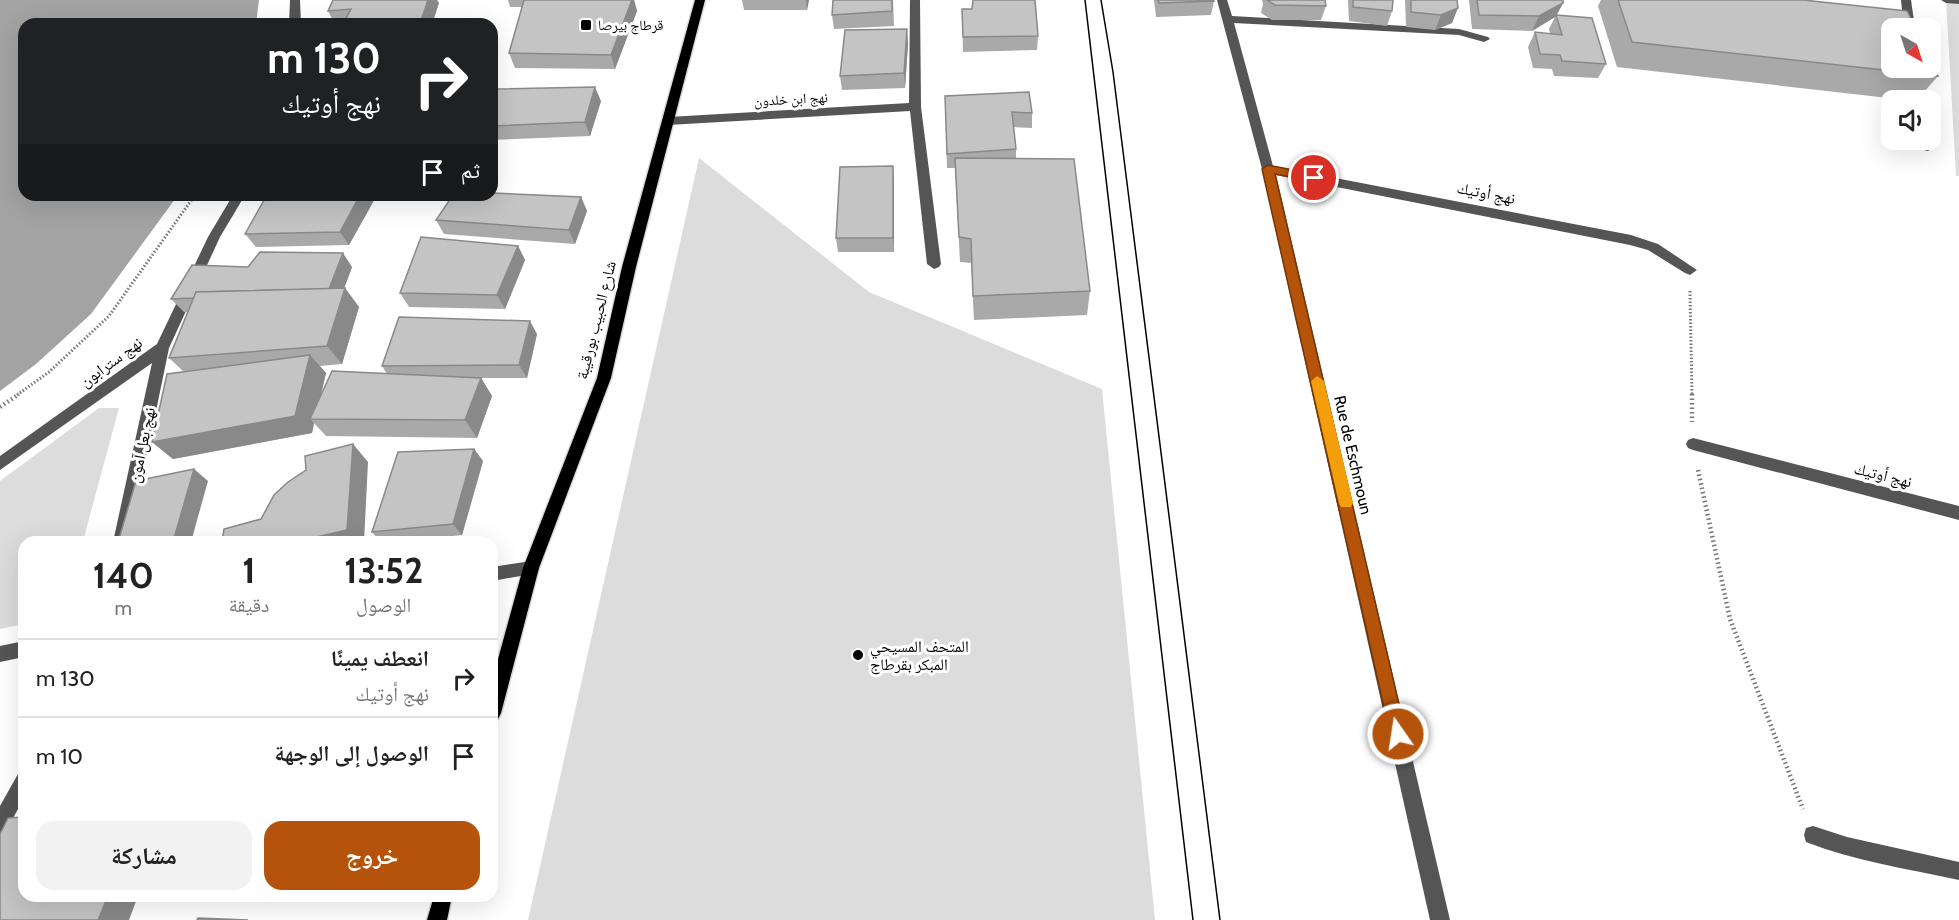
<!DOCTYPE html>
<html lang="ar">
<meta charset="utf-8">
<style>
body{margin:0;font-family:Cabin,"Noto Naskh Arabic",sans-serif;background:#f2f2f2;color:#222;direction:rtl;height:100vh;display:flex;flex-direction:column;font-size:22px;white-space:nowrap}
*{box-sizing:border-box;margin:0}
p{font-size:20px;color:#767676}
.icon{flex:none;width:33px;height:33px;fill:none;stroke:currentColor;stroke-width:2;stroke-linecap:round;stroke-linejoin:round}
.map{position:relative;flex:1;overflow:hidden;direction:ltr}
.panel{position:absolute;left:18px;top:536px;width:480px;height:366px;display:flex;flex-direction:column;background:#fff;border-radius:18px;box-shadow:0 6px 24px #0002;direction:rtl}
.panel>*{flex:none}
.guide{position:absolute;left:18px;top:18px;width:480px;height:183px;border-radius:18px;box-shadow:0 6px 24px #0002;direction:rtl;background:#202124;color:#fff;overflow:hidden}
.needle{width:39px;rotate:141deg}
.fabs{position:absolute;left:1881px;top:18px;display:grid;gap:12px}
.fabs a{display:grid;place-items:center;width:60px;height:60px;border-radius:12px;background:#fff;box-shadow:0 6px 24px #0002;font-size:30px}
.pin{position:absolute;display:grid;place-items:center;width:51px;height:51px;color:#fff;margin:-26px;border:3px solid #fff;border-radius:50%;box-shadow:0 2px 6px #0007}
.me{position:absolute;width:66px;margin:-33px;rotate:347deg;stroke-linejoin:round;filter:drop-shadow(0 0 4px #0008)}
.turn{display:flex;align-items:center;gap:21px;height:126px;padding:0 18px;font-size:27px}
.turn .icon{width:78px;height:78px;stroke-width:2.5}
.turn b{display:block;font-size:42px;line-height:51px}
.then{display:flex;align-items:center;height:57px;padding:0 18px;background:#0003;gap:12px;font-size:22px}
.eta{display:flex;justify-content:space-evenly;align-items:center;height:102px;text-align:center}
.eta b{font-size:36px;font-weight:800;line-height:42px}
.primary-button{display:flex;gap:12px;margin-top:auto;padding:12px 18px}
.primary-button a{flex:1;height:69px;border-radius:18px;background:#b45309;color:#fff;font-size:24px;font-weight:800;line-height:69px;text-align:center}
.primary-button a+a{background:#f2f2f2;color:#222}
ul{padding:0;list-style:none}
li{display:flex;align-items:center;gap:18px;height:78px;padding:0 18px;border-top:2px solid #e0e0e0}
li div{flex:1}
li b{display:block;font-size:22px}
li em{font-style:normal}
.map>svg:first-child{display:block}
.green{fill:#dcdcdc}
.water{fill:#a3a3a3}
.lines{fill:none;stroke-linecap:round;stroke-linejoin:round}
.major-casing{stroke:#dbdbdb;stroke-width:3}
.path-far1{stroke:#777;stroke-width:3;stroke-dasharray:1.5 2;stroke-linecap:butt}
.path{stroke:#777;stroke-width:4.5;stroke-dasharray:1.5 3;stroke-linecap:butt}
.minor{fill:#555;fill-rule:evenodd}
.major{fill:#000;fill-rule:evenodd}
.tram{stroke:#000;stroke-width:1.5}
.wall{fill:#a9a9a9}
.shaded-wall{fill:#898989}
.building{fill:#c4c4c4;stroke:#898989;stroke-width:1.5}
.route{fill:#b45309;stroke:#753606;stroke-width:1.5}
.slow{fill:#f59e0b}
.poi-dot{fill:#000;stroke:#fff;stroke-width:2}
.labels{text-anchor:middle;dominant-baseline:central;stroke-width:6;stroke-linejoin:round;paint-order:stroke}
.far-poi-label{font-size:14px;fill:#000;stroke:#fff;text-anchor:start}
.far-street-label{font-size:14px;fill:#000;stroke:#fff}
.street-label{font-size:16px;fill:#000;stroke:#fff}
.poi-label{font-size:16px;fill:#000;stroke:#fff;text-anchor:start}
</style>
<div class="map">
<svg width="1959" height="920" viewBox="0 0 1959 920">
<rect width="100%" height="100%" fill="#fff"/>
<g class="green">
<polygon points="1946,0 1959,0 1959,176 1956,176"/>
<polygon points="699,158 869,292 1102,389 1155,920 528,920"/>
<polygon points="99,408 119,408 83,541 24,542 24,624 0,629 0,481"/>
</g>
<polygon class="water" points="0,0 259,0 256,24 24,24 24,195 178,195 91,314 36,364 0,391"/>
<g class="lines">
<g class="major-casing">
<g id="major">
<polygon points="695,0 705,0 636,267 611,378 539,568 501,713 498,719 492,721 492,681 523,568 597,378 622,267"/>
<polygon points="434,896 452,896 447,920 427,920"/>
</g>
</g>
<g class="path-far1">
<polyline points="1690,291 1692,395"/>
<polyline points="17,395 49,372 109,316 195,195"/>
</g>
<g class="path">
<polyline points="1692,394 1692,422"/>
<polyline points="0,407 19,394"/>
<polyline points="1698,470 1730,619 1803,809"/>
</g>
<g class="minor">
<polygon points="290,0 300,0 301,24 289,24"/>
<polygon points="910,0 920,0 921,107 941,264 939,267 934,269 927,264 910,111 668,125 662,121 668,117 909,103"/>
<polygon points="1217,0 1227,0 1232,16 1459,29 1488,37 1490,39 1484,42 1459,35 1234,23 1273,166 1631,235 1658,244 1697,270 1690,275 1685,273 1648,250 1630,245 1276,175 1450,920 1430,920 1262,169"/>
<polygon points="1901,0 1911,0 1915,28 1904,28"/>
<polygon points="1941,0 1959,0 1959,4 1946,3"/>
<polygon points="1911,68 1922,68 1927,100 1915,100"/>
<polygon points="1930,137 1934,147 1928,151 1924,150 1921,140 1930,140"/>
<polygon points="233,195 245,195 220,237 169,348 129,542 113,542 152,363 0,470 0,456 157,344 208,237"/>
<polygon points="1693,438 1959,506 1959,520 1693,450 1688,448 1686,444 1688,440"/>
<polygon points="531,561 537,563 539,568 537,573 492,581 492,567"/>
<polygon points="24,641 24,657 0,662 0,646"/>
<polygon points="24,771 24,798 6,831 0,834 0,806 18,774"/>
<path d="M1813 826 1847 837 1959 862V880C1908 869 1855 861 1806 842L1804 835 1806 828Z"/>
</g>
<use href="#major" class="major"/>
<g class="tram">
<polyline points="1085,0 1193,920"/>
<polyline points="1101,0 1113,72 1220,920"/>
</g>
</g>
<g class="wall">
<polygon points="333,0 437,0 439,3 432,24 335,24 328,11"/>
<polygon points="508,0 634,0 637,11 615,69 515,68 509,53 522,7 510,7"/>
<polygon points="742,0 809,0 807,10 744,10"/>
<polygon points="833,0 893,0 894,26 834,29 832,15"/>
<polygon points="1154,0 1213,0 1214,1 1211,15 1156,17"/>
<polygon points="1262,0 1325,0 1326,6 1321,20 1272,20 1261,13 1263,4"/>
<polygon points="1348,0 1393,0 1392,11 1387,26 1349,21"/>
<polygon points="1405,0 1457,0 1452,23 1435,30 1406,27"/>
<polygon points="1469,0 1563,0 1563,3 1557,15 1606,64 1598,78 1554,76 1552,69 1533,68 1528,47 1535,32 1550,34 1549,29 1555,17 1532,31 1472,29"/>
<polygon points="1601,0 1803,0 1938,76 1917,100 1906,100 1617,67 1598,6"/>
<polygon points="962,9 1038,36 1037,50 963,52"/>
<polygon points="907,29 908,44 905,88 842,90 840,76"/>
<polygon points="492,89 601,101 590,136 492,140"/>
<polygon points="945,96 1032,113 1032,128 1013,127 1016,149 1016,158 1090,291 1087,315 974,320 971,263 960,262 955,168 947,168"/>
<polygon points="894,180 894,252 838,252 836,238"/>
<polygon points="267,195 377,195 349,245 256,247 245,234"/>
<polygon points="581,197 587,211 575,244 444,234 436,220"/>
<polygon points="518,246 525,260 505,309 409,307 400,293"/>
<polygon points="248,267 352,267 344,288 345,288 359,307 342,364 320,366 326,373 321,395 387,374 382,366 537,334 527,378 481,378 492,396 477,438 326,436 314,423 312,433 173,459 152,442 184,372 169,358 188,312 184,312 171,299"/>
<polygon points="474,449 483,461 462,535 397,542 381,542 372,532"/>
<polygon points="197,896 258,896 257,898 204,898"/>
</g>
<g class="shaded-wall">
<polygon points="428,0 437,0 439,3 432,24 420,24"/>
<polygon points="632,0 634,0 637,11 615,69 611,55"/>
<polygon points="806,0 809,0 807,10"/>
<polygon points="1563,3 1555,17 1532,31 1539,16"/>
<polygon points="1458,8 1452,23 1435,30 1441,15"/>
<polygon points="907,29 908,44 905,88 904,73"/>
<polygon points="595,87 601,101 590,136 585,122"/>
<polygon points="893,166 894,180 894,252 893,238"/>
<polygon points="360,195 377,195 349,245 340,232"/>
<polygon points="581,197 587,211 575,244 569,230"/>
<polygon points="518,246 525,260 505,309 497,295"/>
<polygon points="343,253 352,267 337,308 327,294"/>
<polygon points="345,288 359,307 342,364 327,346"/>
<polygon points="530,321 537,334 527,378 519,365"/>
<polygon points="310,355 326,373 315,419 310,419 314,423 312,433 173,459 152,442"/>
<polygon points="481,378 492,396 477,438 465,420"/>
<polygon points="353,444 368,462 364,542 295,542"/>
<polygon points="474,449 483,461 462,535 453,524"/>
<polygon points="194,469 208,481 191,542 173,542"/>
<polygon points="108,896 138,896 129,920 98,920"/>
</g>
<g class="building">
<polygon points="333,0 428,0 420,24 343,24 351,9 328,11"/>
<polygon points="524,0 632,0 611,55 509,53"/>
<polygon points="833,0 892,0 892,11 832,15"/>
<polygon points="973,0 1035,0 1038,36 963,37 962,9 972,9"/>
<polygon points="1158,0 1213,0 1214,1 1159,3"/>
<polygon points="1267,0 1325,0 1326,6 1275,5"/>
<polygon points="1353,0 1393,0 1392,11 1353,7"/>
<polygon points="1411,0 1457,0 1458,8 1441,15 1411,12"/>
<polygon points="1477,0 1563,0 1563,3 1539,16 1479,15"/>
<polygon points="1618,0 1803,0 1907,11 1916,28 1892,28 1892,68 1930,68 1930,59 1938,76 1632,42"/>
<polygon points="1556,15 1592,18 1606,64 1562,61 1560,55 1540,54 1535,32 1562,35"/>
<polygon points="907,29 904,73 840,76 845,30"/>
<polygon points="595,87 585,122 492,126 492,89"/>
<polygon points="1029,92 1032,113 1012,112 1016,149 947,154 945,96"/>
<polygon points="955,158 1074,159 1090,291 973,296 971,239 959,237"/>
<polygon points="893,166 893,238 836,238 840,167"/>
<polygon points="492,193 581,197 569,230 436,220 453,195 492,195"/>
<polygon points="267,195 360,195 340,232 245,234"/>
<polygon points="421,237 518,246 497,295 400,293"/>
<polygon points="260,252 343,253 329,289 196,292 194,298 171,299 192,265 248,267"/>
<polygon points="345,288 327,346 169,358 196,292"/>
<polygon points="399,317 530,321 519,365 382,366"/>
<polygon points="310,355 295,416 152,442 167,374"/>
<polygon points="332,371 481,378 465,420 310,419"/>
<polygon points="353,444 347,530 295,542 222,542 224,529 261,519 274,495 288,482 306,470 305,456"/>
<polygon points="474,449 453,524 372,532 398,452"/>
<polygon points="194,469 173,542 118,542 136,481"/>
<polygon points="24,817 24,896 108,896 98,920 0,920 0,834 8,818"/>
<polygon points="198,918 248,920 197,920"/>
</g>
<polygon class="route" points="1268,165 1314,174 1319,178 1314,182 1275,174 1406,734 1403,739 1398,741 1392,739 1390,734 1262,169"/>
<polygon class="slow" points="1317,376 1324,381 1353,503 1351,507 1341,507 1339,503 1311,381"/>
<g class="poi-dot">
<rect x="580" y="19" width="12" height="12" rx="3"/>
<circle cx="858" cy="655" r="6"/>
</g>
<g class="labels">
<g class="far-poi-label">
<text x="598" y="25">قرطاج بيرصا</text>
</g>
<g class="far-street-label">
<text transform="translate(791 99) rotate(-3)">نهج ابن خلدون</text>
</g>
<g class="street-label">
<text transform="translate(1486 193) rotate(11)">نهج أوتيك</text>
<text transform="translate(596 320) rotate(-76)">شارع الحبيب بورقيبة</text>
<text transform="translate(111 362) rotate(-36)">نهج سترابون</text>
<text transform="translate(142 445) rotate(-78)">نهج بعل آمون</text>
<text transform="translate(1353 455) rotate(77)">Rue de Eschmoun</text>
<text transform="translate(1883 475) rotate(14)">نهج أوتيك</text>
</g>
<g class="poi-label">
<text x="870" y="646">المتحف المسيحي<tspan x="870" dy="18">المبكر بقرطاج</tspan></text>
</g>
</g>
</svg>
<div class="fabs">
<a><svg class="needle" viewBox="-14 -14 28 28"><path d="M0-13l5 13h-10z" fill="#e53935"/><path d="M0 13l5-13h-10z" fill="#767676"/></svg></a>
<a><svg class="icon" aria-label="sound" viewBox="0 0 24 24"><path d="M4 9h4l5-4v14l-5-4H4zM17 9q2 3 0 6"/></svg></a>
</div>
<div class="pin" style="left:1314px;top:178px;background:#d93025"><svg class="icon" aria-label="arrive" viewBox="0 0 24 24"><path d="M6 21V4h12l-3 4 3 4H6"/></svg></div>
<svg class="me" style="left:1398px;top:734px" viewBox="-20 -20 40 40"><circle r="17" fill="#b45309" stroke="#fff" stroke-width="3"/><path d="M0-11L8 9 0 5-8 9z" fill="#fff"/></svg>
<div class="guide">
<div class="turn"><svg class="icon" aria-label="right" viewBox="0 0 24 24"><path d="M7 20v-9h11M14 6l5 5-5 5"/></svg><div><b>130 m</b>نهج أوتيك</div></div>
<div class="then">ثم<svg class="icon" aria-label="arrive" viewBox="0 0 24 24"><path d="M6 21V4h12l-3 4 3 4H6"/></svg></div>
</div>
<section class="panel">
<div class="eta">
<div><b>13:52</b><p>الوصول</p></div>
<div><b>1</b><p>دقيقة</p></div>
<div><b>140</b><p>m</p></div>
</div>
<ul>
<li><svg class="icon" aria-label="right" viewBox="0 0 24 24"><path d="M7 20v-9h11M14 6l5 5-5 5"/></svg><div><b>انعطف يمينًا</b><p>نهج أوتيك</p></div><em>130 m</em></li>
<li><svg class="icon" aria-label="arrive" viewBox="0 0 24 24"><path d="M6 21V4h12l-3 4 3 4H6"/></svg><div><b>الوصول إلى الوجهة</b></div><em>10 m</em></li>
</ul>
<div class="primary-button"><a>خروج</a><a>مشاركة</a></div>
</section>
</div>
